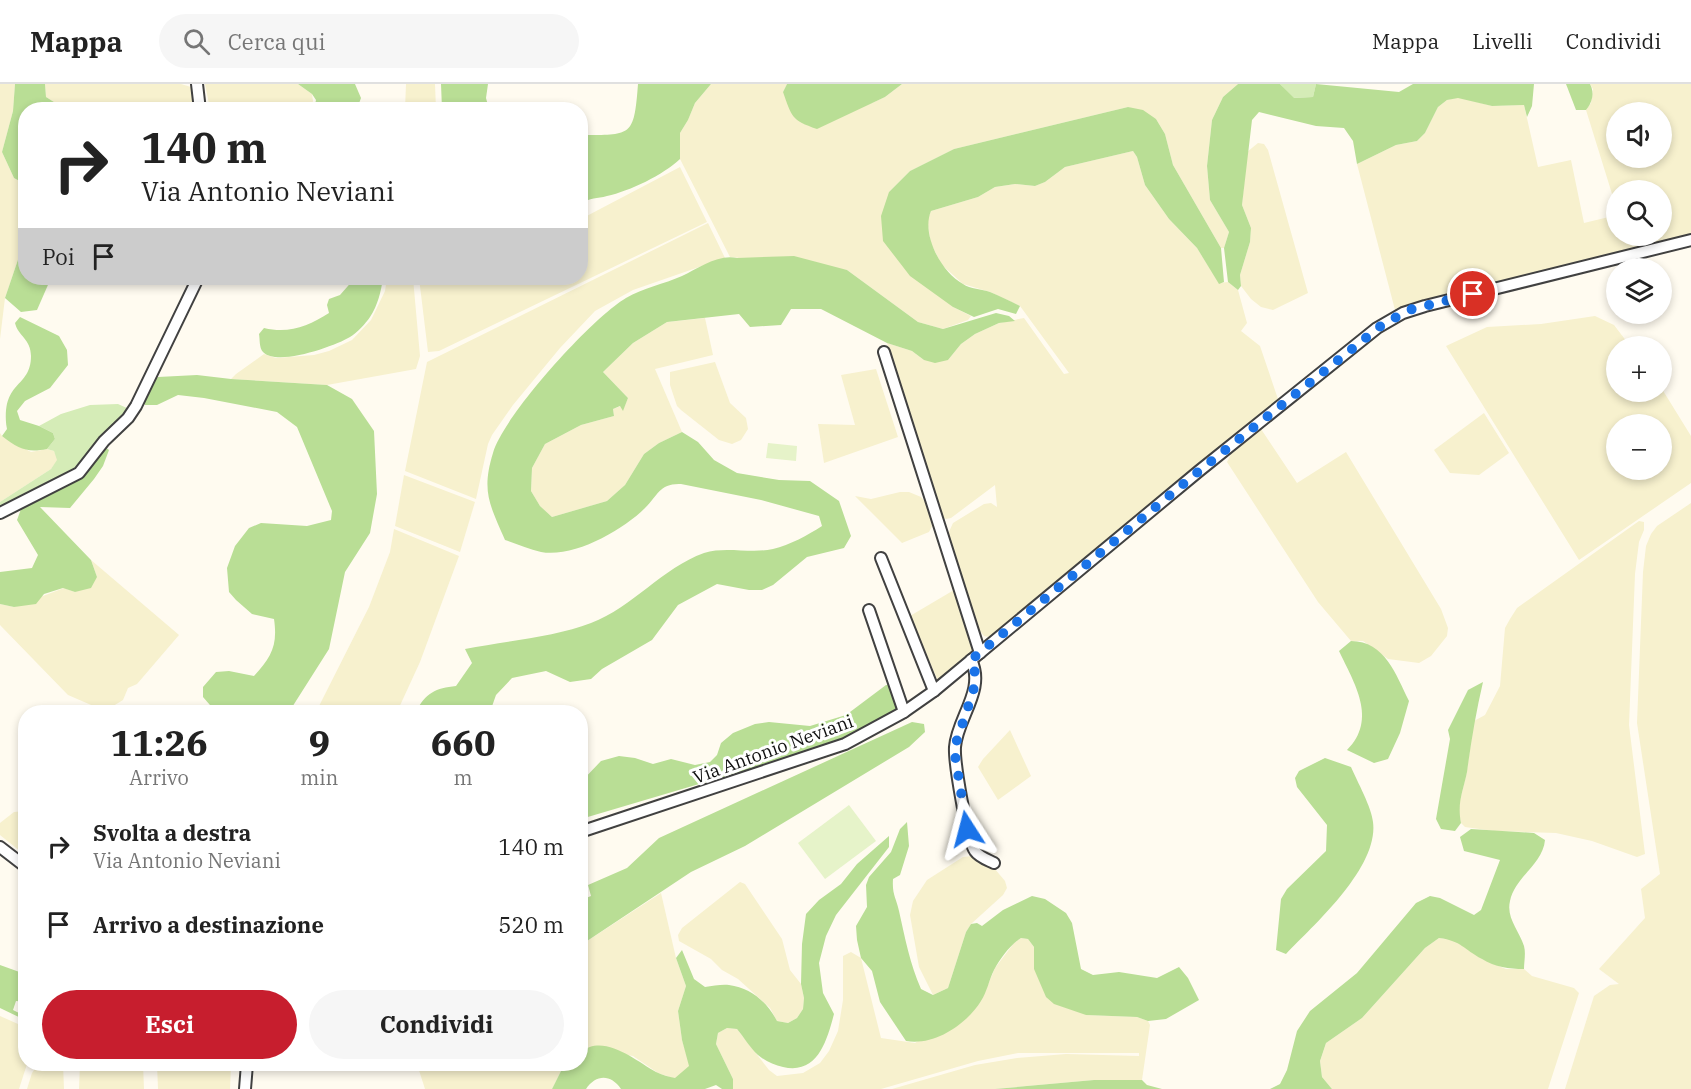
<!DOCTYPE html>
<html lang="it">
<meta charset="utf-8">
<style>
body{margin:0;font-family:"IBM Plex Serif",serif;background:#f6f6f6;color:#222;height:100vh;display:flex;flex-direction:column;font-size:22px;white-space:nowrap}
*{box-sizing:border-box;margin:0}
p{font-size:20px;color:#767676}
.icon{flex:none;width:33px;height:33px;fill:none;stroke:currentColor;stroke-width:2;stroke-linecap:round;stroke-linejoin:round}
.map{position:relative;flex:1;overflow:hidden}
.sheet{position:absolute;left:18px;top:621px;width:570px;height:366px;display:flex;flex-direction:column;background:#fff;border-radius:24px;box-shadow:0 3px 9px #0003}
.sheet>*{flex:none}
.guide{position:absolute;left:18px;top:18px;width:570px;height:183px;border-radius:24px;box-shadow:0 3px 9px #0003;background:#fff;color:#222;overflow:hidden}
.tools{position:absolute;left:1606px;top:18px;display:grid;gap:12px}
.tools a{display:grid;place-items:center;width:66px;height:66px;border-radius:50%;background:#fff;box-shadow:0 3px 9px #0003;font-size:30px}
.pin{position:absolute;display:grid;place-items:center;width:51px;height:51px;color:#fff;margin:-26px;border:3px solid #fff;border-radius:50%;box-shadow:0 2px 6px #0007}
.me{position:absolute;width:66px;margin:-33px;rotate:351deg;stroke-linejoin:round;filter:drop-shadow(0 0 4px #0008)}
.turn{display:flex;align-items:center;gap:21px;height:126px;padding:0 24px;font-size:27px}
.turn .icon{width:78px;height:78px;stroke-width:2.5}
.turn b{display:block;font-size:42px;line-height:51px}
.then{display:flex;align-items:center;height:57px;padding:0 24px;background:#0003;gap:12px;font-size:22px}
.eta{display:flex;justify-content:space-evenly;align-items:center;height:102px;text-align:center}
.eta b{font-size:36px;font-weight:700;line-height:42px}
.cta{display:flex;gap:12px;margin-top:auto;padding:12px 24px}
.cta a{flex:1;height:69px;border-radius:36px;background:#c71e2e;color:#fff;font-size:24px;font-weight:700;line-height:69px;text-align:center}
.cta a+a{background:#f6f6f6;color:#222}
ul{padding:0;list-style:none}
li{display:flex;align-items:center;gap:18px;height:78px;padding:0 24px}
li div{flex:1}
li b{display:block;font-size:22px}
li em{font-style:normal}
header{display:flex;align-items:center;gap:36px;box-sizing:border-box;height:84px;padding:0 30px;background:#fff;border-bottom:2px solid #e0e0e0}
header strong{font-size:28px}
nav{display:flex;gap:33px;margin-inline-start:auto;font-size:21px}
.search{width:420px;height:54px;background:#f6f6f6;display:flex;align-items:center;gap:15px;box-sizing:border-box;padding:0 21px;border-radius:33px;color:#767676;font-size:22px}
.map>svg:first-child{display:block}
.farmland{fill:#f7f1ce;fill-rule:evenodd}
.green{fill:#d5ecb7}
.forest{fill:#b9de95}
.pitch{fill:#e6f3c9}
.lines{fill:none;stroke-linecap:round;stroke-linejoin:round}
.minor-casing{stroke:#414141;stroke-width:14}
.minor{stroke:#fff;stroke-width:10}
.route{stroke:#1a73e8;stroke-width:10;stroke-dasharray:0 18}
.labels{text-anchor:middle;dominant-baseline:central;stroke-width:6;stroke-linejoin:round;paint-order:stroke}
.street-label{font-size:18px;fill:#0e0e0e;stroke:#fff}
</style>
<header>
<strong>Mappa</strong>
<div class="search"><svg class="icon" aria-label="search" viewBox="0 0 24 24"><circle cx="10" cy="10" r="6"/><path d="M15 15l6 6"/></svg>Cerca qui</div>
<nav><a>Mappa</a><a>Livelli</a><a>Condividi</a></nav>
</header>
<div class="map">
<svg width="1691" height="1005" viewBox="0 0 1691 1005">
<rect width="100%" height="100%" fill="#fffbf0"/>
<g class="farmland">
<polygon points="0,0 15,0 13,27 2,68 14,94 25,100 25,155 5,214 0,255"/>
<polygon points="45,0 181,0 191,3 196,25 65,25 46,13"/>
<polygon points="205,0 298,0 312,10 313,17 311,25 210,25"/>
<polygon points="406,0 435,0 436,25 405,25"/>
<polygon points="711,0 787,0 783,8 872,19 885,13 902,0 1238,0 1223,13 1212,36 1207,82 1210,116 1229,148 1224,164 1221,164 1173,81 1165,50 1156,35 1128,23 954,65 910,87 889,108 953,223 971,232 968,236 943,245 918,238 847,186 730,173 680,75 680,49 688,36 695,19"/>
<path d="M1590 0H1691V151L1423 217 1395 226 1357 80 1396 61 1417 57 1425 49 1438 23 1447 16 1458 13 1492 22 1524 21 1538 83 1571 76 1584 139 1617 131V152H1662V106H1617V126L1586 26 1591 19 1593 5ZM1617 28H1662V74H1617Z"/>
<polygon points="1258,59 1264,60 1268,66 1308,209 1273,226 1261,223 1251,215 1241,202 1240,191 1250,158 1251,144 1242,121 1247,68"/>
<polygon points="1133,67 1137,73 1145,101 1169,135 1197,164 1219,199 1228,198 1238,206 1247,239 1241,247 1260,262 1279,318 989,553 984,552 980,547 948,450 953,439 984,420 991,419 997,423 995,401 951,434 946,435 942,433 887,259 912,267 924,276 948,276 961,260 975,250 999,239 1024,234 1064,290 1069,289 1020,222 990,208 963,200 942,181 931,160 927,136 931,127 978,113 995,103 1015,100 1035,102 1045,98 1065,83"/>
<polygon points="680,83 707,138 439,267 428,268 419,194 580,194 581,135"/>
<polygon points="708,139 725,174 633,206 595,227 560,264 513,321 492,351 488,360 476,415 405,387 427,278"/>
<polygon points="387,194 413,194 420,272 416,285 327,301 231,295 236,290 264,270 276,274 314,271 329,267 352,256 371,236 385,207"/>
<path d="M1595 232 1614 241 1627 258 1635 262H1617V308H1662V305L1691 352V399L1579 476 1446 262 1487 243 1541 240ZM1617 340H1662V386H1617Z"/>
<polygon points="705,234 713,271 655,285 682,348 659,359 644,370 625,401 607,417 552,433 540,422 531,407 532,384 545,360 581,341 614,332 613,325 621,322 623,326 628,314 603,288 633,259 667,238"/>
<polygon points="715,278 730,319 746,334 748,345 741,356 732,360 719,356 681,326 677,322 670,301 670,288"/>
<polygon points="876,285 898,353 824,379 818,340 855,341 841,291"/>
<polygon points="1484,329 1509,369 1479,391 1450,389 1434,366"/>
<polygon points="1261,345 1297,399 1346,368 1441,525 1448,544 1447,552 1431,572 1419,579 1388,575 1363,557 1351,557 1318,518 1227,378 1231,370"/>
<polygon points="0,349 2,352 31,368 47,365 54,367 58,376 51,385 0,418"/>
<polygon points="404,391 475,418 460,468 395,442"/>
<polygon points="900,408 909,408 921,413 926,419 932,442 929,448 902,459 855,412 871,415"/>
<polygon points="1691,419 1691,1005 1565,1005 1594,912 1610,901 1619,900 1599,885 1645,834 1641,805 1660,790 1637,639 1643,488 1646,462 1651,450 1657,442"/>
<polygon points="1639,437 1644,438 1644,446 1639,458 1635,490 1629,641 1645,770 1637,773 1592,757 1556,749 1494,747 1465,743 1461,739 1458,724 1466,692 1474,637 1485,631 1500,602 1505,544 1510,535 1517,524"/>
<polygon points="394,445 459,472 420,578 397,628 316,628 369,523 390,468"/>
<polygon points="91,476 179,551 137,600 128,604 123,616 105,627 68,611 0,541 0,520 14,523 64,504 75,508 97,493"/>
<polygon points="954,506 977,567 938,597 910,532"/>
<polygon points="1010,646 1031,692 998,716 978,683 983,675"/>
<polygon points="25,727 26,727 25,771 0,751 0,739 14,728"/>
<polygon points="972,772 989,778 1005,797 1007,804 1003,811 971,840 966,848 948,904 933,911 919,883 910,831 913,817 927,796 963,773"/>
<polygon points="740,798 745,800 782,855 790,886 801,900 804,914 803,925 797,934 788,939 777,937 770,924 738,895 722,886 711,875 679,857 678,851 682,844"/>
<polygon points="661,809 676,874 686,902 678,927 682,956 690,982 675,995 658,989 633,972 586,964 581,968 581,861"/>
<polygon points="1021,854 1028,855 1034,863 1034,885 1086,931 1137,933 1148,937 1150,941 1142,996 1094,996 995,1005 892,1005 975,981 1017,974 1066,970 1139,972 1139,969 1018,969 978,977 881,1005 733,1005 733,995 716,960 718,949 727,944 737,945 769,986 777,992 803,989 820,979 829,967 838,947 843,916 843,872 851,868 861,874 881,954 915,959 981,917 995,884 1014,859"/>
<polygon points="1439,854 1456,856 1482,875 1506,885 1524,885 1532,892 1574,904 1579,909 1548,1005 1332,1005 1322,993 1320,977 1326,959 1362,934 1425,864"/>
<polygon points="0,932 18,940 25,964 26,980 27,980 19,1005 0,1005"/>
<polygon points="38,980 63,980 64,1005 27,1005 32,989"/>
<polygon points="80,980 143,980 144,1005 79,1005"/>
<polygon points="157,980 231,980 230,1005 158,1005"/>
<polygon points="417,980 567,980 562,985 552,1005 425,1005"/>
</g>
<g class="green">
<polygon points="1280,0 1316,0 1313,13 1293,14"/>
<polygon points="118,320 129,325 72,389 0,425 0,418 51,385 57,376 54,367 47,365 55,355 53,349 39,342 61,330 90,321"/>
</g>
<g class="forest">
<polygon points="15,0 45,0 46,13 65,25 26,26 25,100 14,94 2,68 13,27"/>
<polygon points="298,0 355,0 361,14 357,25 314,25 316,16 312,10"/>
<polygon points="441,0 488,0 486,14 489,25 442,25"/>
<path d="M638 0H711L695 19 688 36 680 49V75C663 91 630 107 607 112 597 115 590 113 581 120V51C632 51 634 53 638 0Z"/>
<path d="M787 0H902L885 13 817 45C791 36 792 33 783 8Z"/>
<polygon points="1238,0 1280,0 1294,14 1313,13 1316,0 1399,8 1413,0 1534,0 1532,22 1527,33 1524,21 1492,22 1458,14 1447,16 1438,23 1425,49 1417,57 1396,61 1357,80 1353,57 1344,44 1316,42 1259,28 1252,36 1242,121 1251,144 1250,158 1240,191 1241,202 1238,206 1228,198 1224,164 1229,148 1210,116 1207,82 1212,36 1223,13"/>
<path d="M1566 0H1590C1595 9 1592 19 1586 26H1576Z"/>
<path d="M1128 23 1143 26 1156 35 1165 50 1173 81 1221 164 1224 198 1219 200 1197 164 1169 135 1145 101 1137 73 1133 67 1065 83 1045 98 1035 102 1015 100 995 103 978 113 931 127C921 150 941 188 963 200 970 205 982 205 990 208 1000 212 1010 217 1020 222L1016 230 998 225 974 233 953 223 910 192 883 157 881 132 889 108 910 87 954 65Z"/>
<polygon points="25,155 26,194 51,194 37,226 21,228 5,214"/>
<path d="M794 172 847 186 918 238 943 245 996 229 1009 232 1015 237 999 239 975 250 961 260 948 276 935 279 924 276 912 267 887 259 821 225H791L781 241 750 243 739 230 667 238 633 259 603 288 628 314 623 327 620 322 613 325 614 332 581 341 545 360 532 384 531 407 540 422 552 433 607 417 625 401 644 370 659 359 682 348 698 358 714 376 737 389 779 396 810 397 839 417 851 452 844 464 807 473 773 501 762 506H749L717 500 678 521 652 556 602 585 591 595 570 598 546 587 512 594 496 611 490 628H416C425 609 436 604 456 602L472 579 465 565C505 557 555 553 591 539 633 523 662 484 704 469 726 462 750 470 773 465 790 461 808 451 822 442L819 432 761 416 681 400C660 399 658 411 645 424 622 447 573 474 541 468 529 465 517 460 505 456 490 421 481 408 493 369 504 331 592 234 626 214 643 204 664 200 682 192 699 184 718 170 737 174Z"/>
<path d="M355 194H383C381 207 378 221 370 233 366 239 357 249 350 253 335 262 277 283 263 268 259 264 260 255 259 250L264 244C289 250 309 242 329 229L327 221 329 215 340 211Z"/>
<path d="M20 233 59 252 67 266 68 281 50 304 25 317 17 327 20 336 39 342 53 349 55 355 47 365C27 369 19 365 2 352L7 345C0 296 31 305 31 272 31 255 18 252 15 239Z"/>
<path d="M197 291 231 295 327 301 352 315 374 347 377 410 370 449 345 488 329 565 289 628H216L203 613V603L216 588 229 587 254 592C271 573 278 562 274 535L252 530 236 516 229 508 227 484 235 462 249 444 261 439 307 442 331 436 332 427 297 343 277 328 204 314 178 311 157 321H145L142 315 151 298 158 293Z"/>
<polygon points="105,363 109,366 103,382 94,395 70,424 40,423 91,476 97,493 91,504 75,508 63,504 44,510 36,520 14,523 0,520 0,488 32,484 38,471 17,436 21,425 87,387"/>
<path d="M1351 557C1385 557 1396 591 1409 617L1400 649 1388 675 1374 679 1347 666C1378 635 1354 599 1339 567Z"/>
<path d="M1483 598C1476 628 1471 658 1467 688 1463 708 1457 718 1461 739L1455 747 1441 745 1436 735 1450 655 1448 646 1468 606Z"/>
<polygon points="886,601 892,601 901,623 897,629 844,657 581,735 580,699 601,677 619,672 635,674 653,680 671,675 695,681 710,678 717,671 721,659 733,649 755,640 769,638 810,642 846,631"/>
<polygon points="912,638 924,640 925,648 909,663 745,762 691,788 581,861 581,816 591,812 588,801 627,784 659,754"/>
<path d="M1325 674 1351 683C1357 697 1372 724 1373 738 1379 783 1315 840 1286 870L1276 866 1281 815 1287 805 1326 767 1327 741 1297 703 1295 694 1299 687Z"/>
<path d="M907 738 909 762 900 791 893 795C892 811 896 813 899 827 905 854 910 880 921 905L933 911 948 904 966 848 971 840 977 839 982 842 1003 826 1032 812 1045 815 1066 829 1072 839 1081 885 1093 891 1119 888 1157 894 1179 883 1188 894 1199 916 1166 935 1148 937 1137 933 1086 931 1054 920 1046 913 1034 885V863L1028 855 1021 854C1010 861 1000 875 994 886 989 896 987 908 981 917 966 941 934 962 906 957L880 918 872 887 861 874 857 856 856 842 867 823 866 801 869 793 891 768 900 745Z"/>
<path d="M1471 745 1534 749 1545 756C1543 780 1515 793 1510 817 1506 834 1519 846 1524 862 1526 869 1524 878 1524 885 1509 885 1495 883 1482 875 1463 865 1462 857 1439 854L1425 864 1362 934 1326 959 1320 977 1322 993 1332 1005H1270L1280 1000 1287 986 1297 947 1310 927 1357 889 1416 819 1430 812 1440 814 1474 831 1481 826 1500 776 1464 767 1460 753Z"/>
<path d="M889 752V763L836 831 826 852 819 879 823 909 834 930C827 956 818 991 783 983 774 981 765 977 758 971 750 964 744 953 737 945L727 944 718 949 716 960 733 995V1005H722L716 1001 705 1005H621C611 990 596 990 586 1005H552L562 985 567 980H580L581 968C604 949 636 977 656 988 662 991 669 993 675 994L689 982 682 956 678 927 686 902 676 874 682 866 694 895 705 903C713 902 722 900 729 901 751 904 767 918 777 937L788 939 797 934 803 925 804 914 801 900 802 860 806 830 819 816 841 800 857 780Z"/>
<polygon points="0,881 25,890 25,918 16,917 13,926 25,932 25,936 0,924"/>
<polygon points="1094,996 1142,996 1147,1001 1162,1005 995,1005"/>
</g>
<g class="pitch">
<polygon points="768,359 797,362 796,377 766,374"/>
<polygon points="849,721 876,757 825,795 798,759"/>
</g>
<g class="lines">
<g class="minor-casing">
<g id="minor">
<polyline points="197,0 200,26"/>
<polyline points="884,268 980,569"/>
<polyline points="0,429 79,389 104,357 128,334 136,322 198,194"/>
<polyline points="881,474 934,607"/>
<polyline points="869,526 904,628"/>
<path d="M971 576C986 606 957 634 955 663 954 678 967 756 975 767 979 773 988 776 994 779"/>
<polyline points="580,748 845,660 904,628 934,607 1199,387 1377,244 1403,229 1425,222 1691,156"/>
<polyline points="0,763 26,783"/>
<polyline points="245,1005 247,980"/>
</g>
</g>
<use href="#minor" class="minor"/>
</g>
<g class="lines">
<polyline class="route" points="967,745 954,665 973,608 976,592 971,576 1199,387 1382,241 1409,226 1473,210"/>
</g>
<g class="labels">
<g class="street-label">
<text transform="translate(773 665) rotate(-20)">Via Antonio Neviani</text>
</g>
</g>
</svg>
<div class="tools">
<a><svg class="icon" aria-label="sound" viewBox="0 0 24 24"><path d="M4 9h4l5-4v14l-5-4H4zM17 9q2 3 0 6"/></svg></a>
<a><svg class="icon" aria-label="search" viewBox="0 0 24 24"><circle cx="10" cy="10" r="6"/><path d="M15 15l6 6"/></svg></a>
<a><svg class="icon" aria-label="layers" viewBox="0 0 24 24"><path d="M12 4l9 5-9 5-9-5zM3 14l9 5 9-5"/></svg></a>
<a>+</a>
<a>−</a>
</div>
<div class="pin" style="left:1473px;top:210px;background:#d93025"><svg class="icon" aria-label="arrive" viewBox="0 0 24 24"><path d="M6 21V4h12l-3 4 3 4H6"/></svg></div>
<svg class="me" style="left:967px;top:745px" viewBox="-20 -20 40 40"><path d="M0-17L14 15 0 8-14 15z" fill="#1a73e8" stroke="#fff" stroke-width="4"/></svg>
<div class="guide">
<div class="turn"><svg class="icon" aria-label="right" viewBox="0 0 24 24"><path d="M7 20v-9h11M14 6l5 5-5 5"/></svg><div><b>140 m</b>Via Antonio Neviani</div></div>
<div class="then">Poi<svg class="icon" aria-label="arrive" viewBox="0 0 24 24"><path d="M6 21V4h12l-3 4 3 4H6"/></svg></div>
</div>
<section class="sheet">
<div class="eta">
<div><b>11:26</b><p>Arrivo</p></div>
<div><b>9</b><p>min</p></div>
<div><b>660</b><p>m</p></div>
</div>
<ul>
<li><svg class="icon" aria-label="right" viewBox="0 0 24 24"><path d="M7 20v-9h11M14 6l5 5-5 5"/></svg><div><b>Svolta a destra</b><p>Via Antonio Neviani</p></div><em>140 m</em></li>
<li><svg class="icon" aria-label="arrive" viewBox="0 0 24 24"><path d="M6 21V4h12l-3 4 3 4H6"/></svg><div><b>Arrivo a destinazione</b></div><em>520 m</em></li>
</ul>
<div class="cta"><a>Esci</a><a>Condividi</a></div>
</section>
</div>
